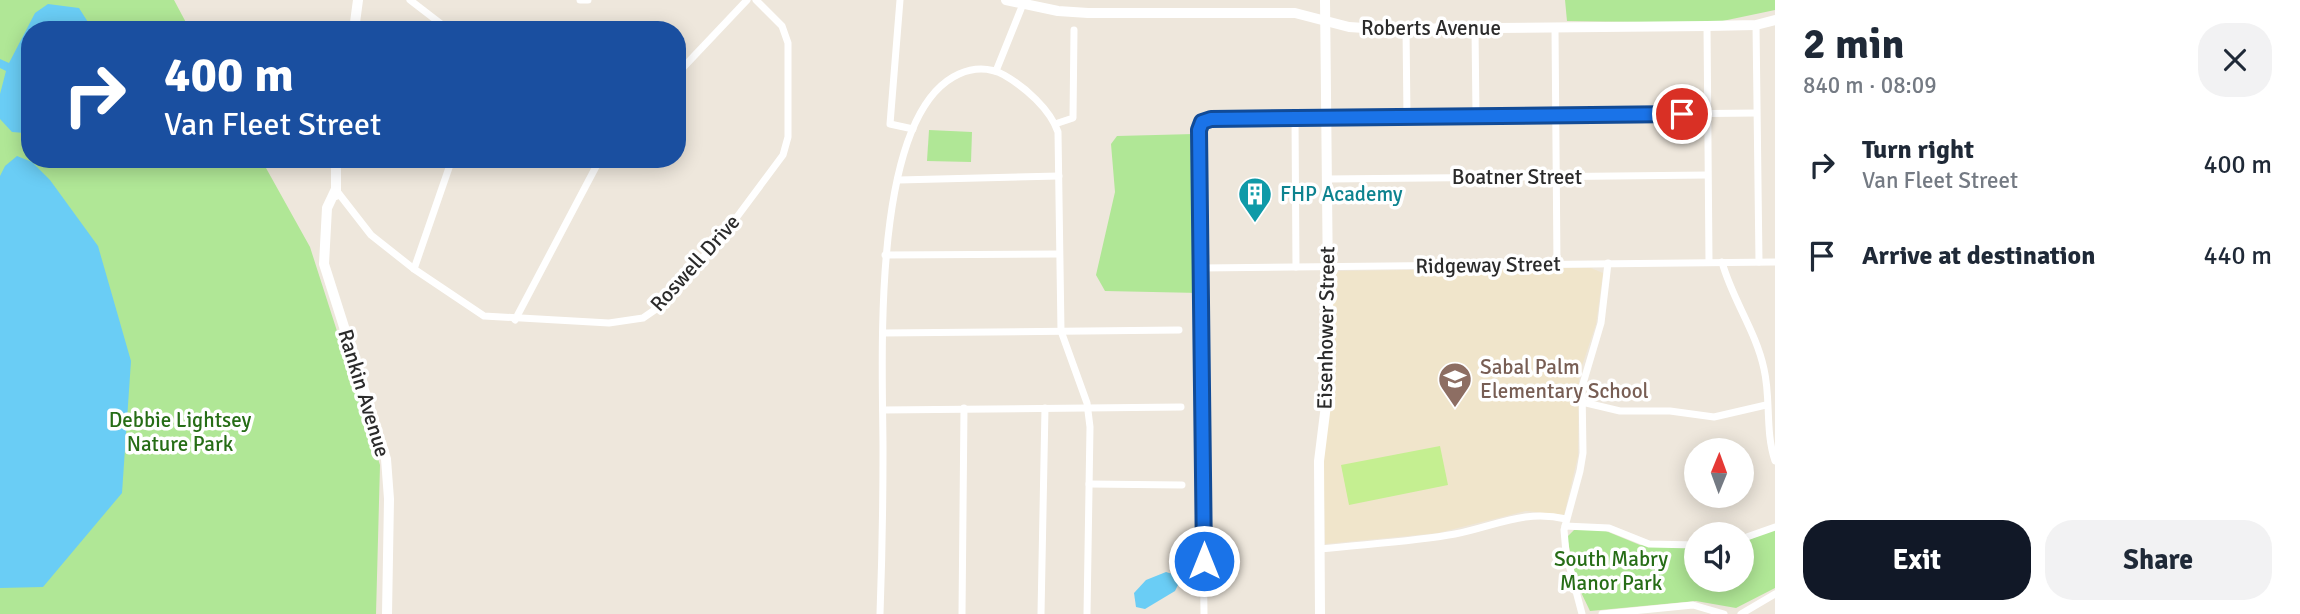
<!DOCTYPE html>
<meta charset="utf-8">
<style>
body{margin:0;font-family:Signika,sans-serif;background:#f2f2f3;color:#1f2937;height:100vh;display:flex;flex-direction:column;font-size:26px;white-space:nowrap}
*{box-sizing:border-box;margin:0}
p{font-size:23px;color:#747a83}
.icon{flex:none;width:38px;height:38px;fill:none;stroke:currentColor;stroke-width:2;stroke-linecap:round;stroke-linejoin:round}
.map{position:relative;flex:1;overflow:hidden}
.drawer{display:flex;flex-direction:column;background:#fff;width:525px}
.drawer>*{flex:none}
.guide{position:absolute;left:21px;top:21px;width:665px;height:147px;border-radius:28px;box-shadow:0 4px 18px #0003;background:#1a4fa0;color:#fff;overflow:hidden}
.needle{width:46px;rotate:1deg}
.buttons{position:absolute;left:1684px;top:438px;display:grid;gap:14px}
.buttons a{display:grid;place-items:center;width:70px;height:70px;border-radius:50%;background:#fff;box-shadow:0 4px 18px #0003;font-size:35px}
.pin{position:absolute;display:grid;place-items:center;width:60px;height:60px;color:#fff;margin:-30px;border:4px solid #fff;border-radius:50%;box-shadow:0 2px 7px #0007}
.me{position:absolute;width:77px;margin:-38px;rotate:0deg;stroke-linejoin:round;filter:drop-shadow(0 0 5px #0008)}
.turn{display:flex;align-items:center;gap:24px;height:147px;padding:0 28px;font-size:32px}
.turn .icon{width:91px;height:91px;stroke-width:2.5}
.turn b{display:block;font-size:49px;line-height:60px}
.round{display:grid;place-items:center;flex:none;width:74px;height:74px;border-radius:28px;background:#f2f2f3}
.summary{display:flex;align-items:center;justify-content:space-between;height:119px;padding:0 28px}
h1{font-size:42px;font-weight:700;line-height:52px}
.action{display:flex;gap:14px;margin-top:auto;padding:14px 28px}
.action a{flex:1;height:80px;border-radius:28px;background:#111827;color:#fff;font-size:28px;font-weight:700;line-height:80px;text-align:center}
.action a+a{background:#f2f2f3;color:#1f2937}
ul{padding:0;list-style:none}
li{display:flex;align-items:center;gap:21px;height:91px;padding:0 28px}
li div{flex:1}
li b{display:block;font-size:26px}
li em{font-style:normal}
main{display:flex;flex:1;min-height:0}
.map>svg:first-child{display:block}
.education{fill:#f0e5cb}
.green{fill:#b0e796}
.pitch{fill:#c5ef91}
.water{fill:#6acdf5}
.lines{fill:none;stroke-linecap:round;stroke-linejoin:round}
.street{stroke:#fff;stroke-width:7}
.secondary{stroke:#fff;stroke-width:10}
.route-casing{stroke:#114b97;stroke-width:18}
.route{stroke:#1a73e8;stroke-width:12}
.labels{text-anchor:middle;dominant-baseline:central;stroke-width:7;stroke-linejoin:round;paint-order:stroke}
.street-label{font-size:21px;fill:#2b2b2b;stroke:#fff}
.culture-label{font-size:21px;fill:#0d838f;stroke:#fff;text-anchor:start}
.education-label{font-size:21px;fill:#785e54;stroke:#fff;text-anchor:start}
.park-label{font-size:21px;fill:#266d16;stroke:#fff}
</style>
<main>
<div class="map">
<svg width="1775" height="614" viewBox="0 0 1775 614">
<rect width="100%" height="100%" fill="#eee7dc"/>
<polygon class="education" points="1550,268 1591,268 1603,273 1596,324 1579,375 1578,456 1564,515 1526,511 1438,533 1325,544 1323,450 1333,389 1333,275 1339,271"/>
<g class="green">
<polygon points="0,0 174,0 190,30 30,30 30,159 261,159 310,247 380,465 376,614 0,614"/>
<polygon points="1565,0 1775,0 1775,10 1713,23 1567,21"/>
<polygon points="929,130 972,132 971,162 927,161"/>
<polygon points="1194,134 1200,293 1105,291 1096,275 1115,192 1111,144 1117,136"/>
<polygon points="1601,529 1640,545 1696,548 1696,579 1741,579 1741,543 1775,529 1775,588 1736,608 1696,601 1590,611 1577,584 1567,537 1574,530"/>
</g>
<polygon class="pitch" points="1440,446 1448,485 1349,505 1341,465"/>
<g class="water">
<polygon points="48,4 79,8 93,30 30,30 30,139 25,133 12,132 0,119 0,94 6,71 0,68 0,59 9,63 35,13"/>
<polygon points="17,156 32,162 50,180 98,246 131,361 122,493 43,587 0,588 0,176 5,166"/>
<polygon points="1166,572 1182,577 1175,591 1145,609 1136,607 1134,593 1146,580"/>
</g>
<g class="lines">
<g class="street">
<polyline points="410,0 449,30"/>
<polyline points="580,0 588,0"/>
<polyline points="900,0 890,124 913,129"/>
<polyline points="1756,25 1759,262"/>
<polyline points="1707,26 1709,262"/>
<polyline points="1555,28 1557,264"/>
<polyline points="1406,29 1407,117"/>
<polyline points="1475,29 1476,115"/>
<polyline points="996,71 1023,4"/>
<polyline points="677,74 747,0"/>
<polyline points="1295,117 1296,267"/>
<polyline points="1055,124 1073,118 1074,30"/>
<polyline points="1327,179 1707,175"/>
<polyline points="899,180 1059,176"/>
<polyline points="336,190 371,235 414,269 484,316 609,323 643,318 659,307 728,229 783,155 788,137 788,43 782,26 756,0"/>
<polyline points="885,255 1059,254"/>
<path d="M1722 262C1732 299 1756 331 1764 369 1771 399 1765 431 1775 461"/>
<polyline points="1202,268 1775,262"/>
<polyline points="414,269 452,159"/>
<polyline points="515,320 600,159"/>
<polyline points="883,333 1179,330"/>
<polyline points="1582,402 1620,411 1670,411 1714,417 1766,405"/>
<polyline points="883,410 1181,407"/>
<polyline points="1089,484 1182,485"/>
<polyline points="1565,526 1609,528 1649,544 1696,545"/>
<polyline points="1741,539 1775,527"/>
<path d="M1320 549C1365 544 1411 542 1455 534 1496 526 1524 509 1566 519"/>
<path d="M880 614C882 559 883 504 883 450 883 365 869 114 959 74 975 67 989 67 1004 75 1025 87 1050 109 1058 132L1061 331 1087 403 1090 427 1087 614"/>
<polyline points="962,614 964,408"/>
<polyline points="1041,614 1045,408"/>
<polyline points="1204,614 1199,130 1202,122 1211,119 1756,113"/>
<polyline points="1582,614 1566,553 1564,530 1580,471 1583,453 1582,387 1601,323 1608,263"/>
<polyline points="1602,614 1693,605 1724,614"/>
<polyline points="1741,614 1775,594"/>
</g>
<g class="secondary">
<polyline points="1006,0 1058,11 1088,13 1295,13 1349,27 1380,29 1707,26 1756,25 1775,20"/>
<polyline points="354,30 358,0"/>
<polyline points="336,189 327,208 324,264 386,459 389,499 387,614"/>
<polyline points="336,195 336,159"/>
<polyline points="1320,614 1319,461 1329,381 1325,0"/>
</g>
</g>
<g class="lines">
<g class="route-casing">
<polyline id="route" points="1204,561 1199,130 1202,122 1211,119 1682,114"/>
</g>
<use href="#route" class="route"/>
</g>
<defs>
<g id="building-pin" transform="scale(1.75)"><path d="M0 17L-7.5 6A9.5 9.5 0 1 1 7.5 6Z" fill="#0f9aa8" stroke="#fff"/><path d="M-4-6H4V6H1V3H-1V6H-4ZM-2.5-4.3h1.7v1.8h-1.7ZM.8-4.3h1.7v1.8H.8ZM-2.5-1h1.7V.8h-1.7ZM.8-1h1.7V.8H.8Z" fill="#fff"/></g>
<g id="school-pin" transform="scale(1.75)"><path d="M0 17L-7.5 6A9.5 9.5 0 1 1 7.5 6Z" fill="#8d6e63" stroke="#fff"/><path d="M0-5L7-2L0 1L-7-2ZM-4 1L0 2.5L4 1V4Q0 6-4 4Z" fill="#fff"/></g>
</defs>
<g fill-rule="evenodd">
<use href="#building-pin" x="1255" y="194"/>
<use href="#school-pin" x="1455" y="379"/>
</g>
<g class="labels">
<g class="street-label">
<text x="1431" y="28">Roberts Avenue</text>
<text x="1517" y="177">Boatner Street</text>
<text transform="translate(695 263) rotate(-48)">Roswell Drive</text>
<text transform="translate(1488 265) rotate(-1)">Ridgeway Street</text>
<text transform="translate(1326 328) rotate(-89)">Eisenhower Street</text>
<text transform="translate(364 393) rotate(73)">Rankin Avenue</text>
</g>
<g class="culture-label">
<text x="1280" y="194">FHP Academy</text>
</g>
<g class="education-label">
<text x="1480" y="367">Sabal Palm<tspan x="1480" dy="24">Elementary School</tspan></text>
</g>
<g class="park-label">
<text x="180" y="420">Debbie Lightsey<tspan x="180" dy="24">Nature Park</tspan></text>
<text x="1611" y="559">South Mabry<tspan x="1611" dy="24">Manor Park</tspan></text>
</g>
</g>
</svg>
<div class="buttons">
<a><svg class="needle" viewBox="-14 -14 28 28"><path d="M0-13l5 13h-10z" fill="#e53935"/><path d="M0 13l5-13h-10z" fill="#747a83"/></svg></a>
<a><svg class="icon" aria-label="sound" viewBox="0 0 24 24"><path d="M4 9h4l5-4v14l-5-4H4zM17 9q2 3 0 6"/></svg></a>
</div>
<div class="pin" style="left:1682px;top:114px;background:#d93025"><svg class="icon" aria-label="arrive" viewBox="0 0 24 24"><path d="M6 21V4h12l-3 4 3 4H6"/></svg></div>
<svg class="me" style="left:1204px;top:561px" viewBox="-20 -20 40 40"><circle r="17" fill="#1a73e8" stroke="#fff" stroke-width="3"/><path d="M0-11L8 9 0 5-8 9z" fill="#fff"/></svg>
<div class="guide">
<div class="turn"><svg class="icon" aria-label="right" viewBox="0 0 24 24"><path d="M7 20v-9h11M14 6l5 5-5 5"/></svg><div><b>400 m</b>Van Fleet Street</div></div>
</div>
</div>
<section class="drawer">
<div class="summary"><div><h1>2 min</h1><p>840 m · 08:09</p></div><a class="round"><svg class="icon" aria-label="close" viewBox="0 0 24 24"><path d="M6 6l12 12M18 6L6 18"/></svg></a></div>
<ul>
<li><svg class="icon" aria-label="right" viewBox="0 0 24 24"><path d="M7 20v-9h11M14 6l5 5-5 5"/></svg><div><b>Turn right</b><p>Van Fleet Street</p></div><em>400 m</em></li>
<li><svg class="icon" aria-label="arrive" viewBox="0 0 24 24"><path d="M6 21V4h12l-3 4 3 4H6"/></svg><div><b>Arrive at destination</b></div><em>440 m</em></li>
</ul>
<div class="action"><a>Exit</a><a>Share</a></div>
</section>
</main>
